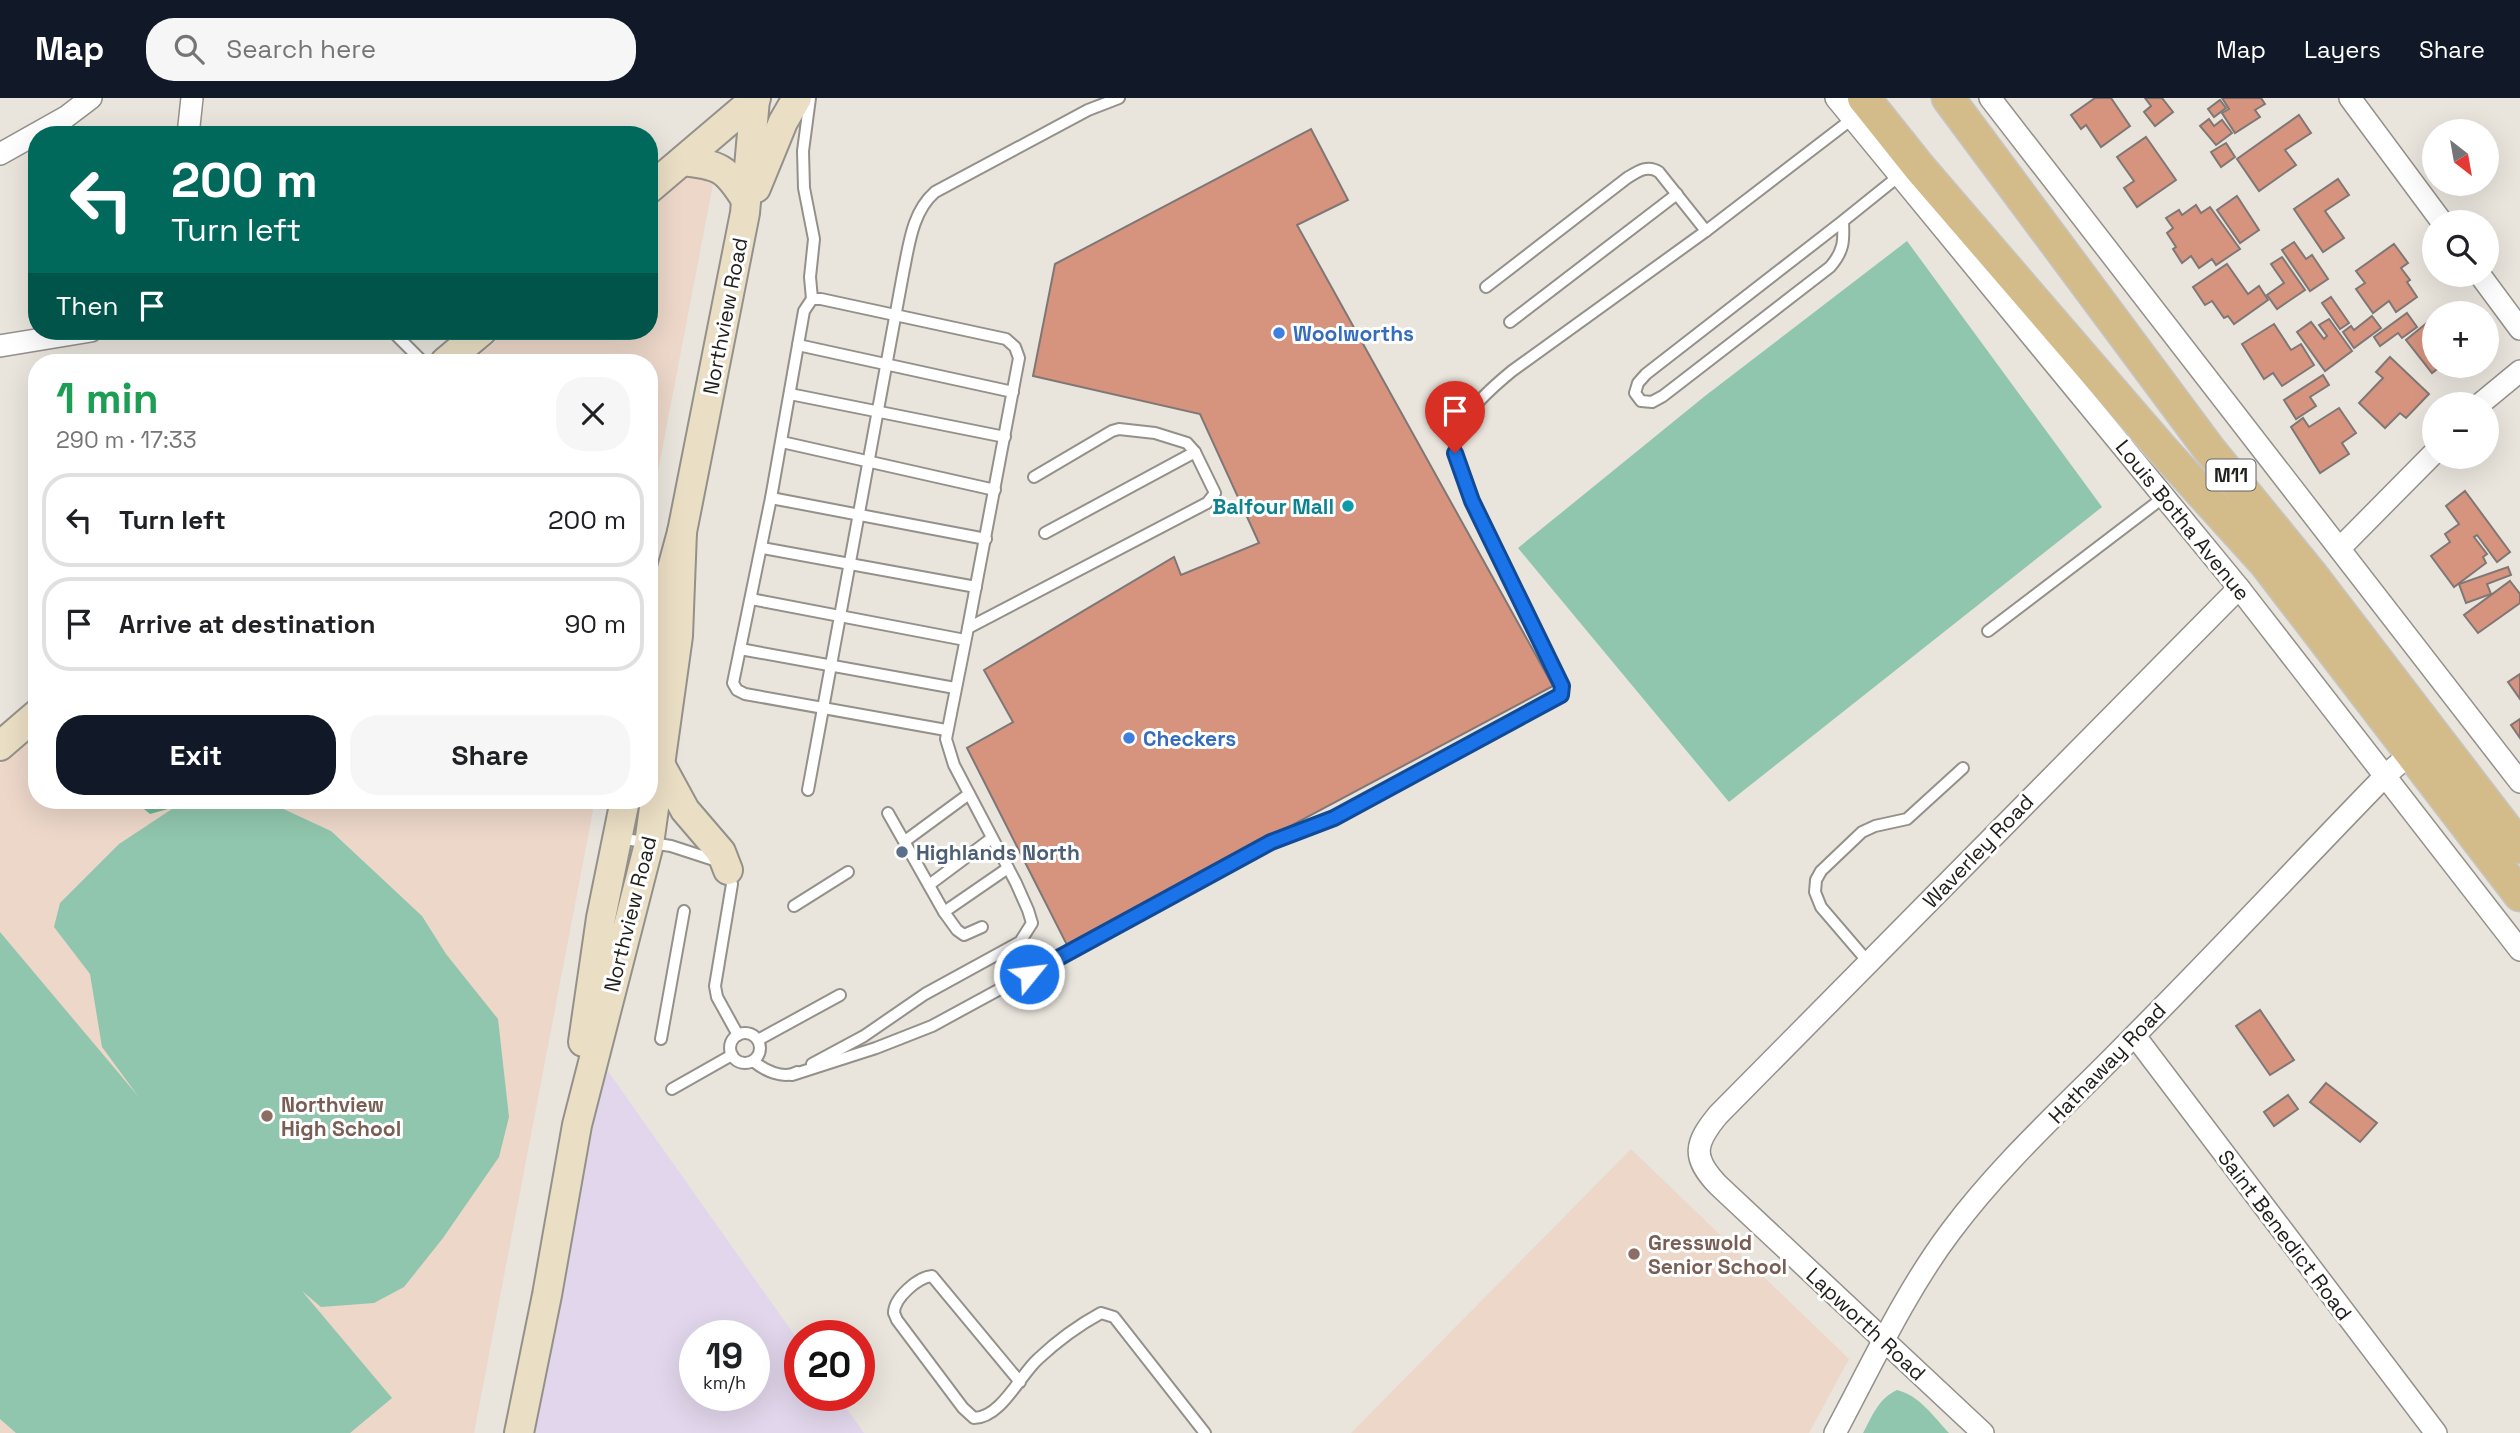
<!DOCTYPE html>
<meta charset="utf-8">
<style>
body{margin:0;font-family:"Space Grotesk",sans-serif;background:#f6f6f6;color:#202124;height:100vh;display:flex;flex-direction:column;font-size:26px;white-space:nowrap}
*{box-sizing:border-box;margin:0}
p{font-size:23px;color:#757577}
.icon{flex:none;width:38px;height:38px;fill:none;stroke:currentColor;stroke-width:2;stroke-linecap:round;stroke-linejoin:round}
.map{position:relative;flex:1;overflow:hidden}
.panel{position:absolute;left:28px;top:256px;width:630px;height:455px;display:flex;flex-direction:column;background:#fff;border-radius:28px;box-shadow:0 7px 28px #0002}
.panel>*{flex:none}
.guide{position:absolute;left:28px;top:28px;width:630px;height:214px;border-radius:28px;box-shadow:0 7px 28px #0002;background:#00695c;color:#fff;overflow:hidden}
.needle{width:46px;rotate:149deg}
.buttons{position:absolute;left:2422px;top:21px;display:grid;gap:14px}
.buttons a{display:grid;place-items:center;width:77px;height:77px;border-radius:50%;background:#fff;box-shadow:0 7px 28px #0002;font-size:35px}
.speed{position:absolute;left:679px;top:1222px;display:flex;gap:14px;font-size:35px;font-weight:700;text-align:center}
.speed>*{display:grid;place-content:center;width:91px;height:91px;border-radius:50%;background:#fff;box-shadow:0 7px 28px #0002;line-height:1}
.speed small{font-size:18px;font-weight:400}
.speed .limit{border:10px solid #d22;background:#fff;color:#111}
.pin{position:absolute;display:grid;place-items:center;width:60px;height:60px;color:#fff;margin:-72px -30px;border-radius:50% 50% 50% 0;rotate:-45deg;box-shadow:0 0 7px #0007}
.pin .icon{rotate:45deg}
.me{position:absolute;width:77px;margin:-38px;rotate:61deg;stroke-linejoin:round;filter:drop-shadow(0 0 5px #0008)}
.turn{display:flex;align-items:center;gap:24px;height:147px;padding:0 28px;font-size:32px}
.turn .icon{width:91px;height:91px;stroke-width:2.5}
.turn b{display:block;font-size:49px;line-height:60px}
.then{display:flex;align-items:center;height:66px;padding:0 28px;background:#0003;gap:14px;font-size:26px}
.round{display:grid;place-items:center;flex:none;width:74px;height:74px;border-radius:28px;background:#f6f6f6}
.head{display:flex;align-items:center;justify-content:space-between;height:119px;padding:0 28px}
h1{font-size:42px;font-weight:800;line-height:52px;color:#1e9e55}
.button{display:flex;gap:14px;margin-top:auto;padding:14px 28px}
.button a{flex:1;height:80px;border-radius:28px;background:#111827;color:#fff;font-size:28px;font-weight:800;line-height:80px;text-align:center}
.button a+a{background:#f6f6f6;color:#202124}
ul{padding:0;list-style:none}
li{display:flex;align-items:center;gap:21px;height:94px;margin:0 14px 10px;padding:0 14px;border:4px solid #e0e0e0;border-radius:28px}
li div{flex:1}
li b{display:block;font-size:26px}
li em{font-style:normal}
header{display:flex;align-items:center;gap:42px;box-sizing:border-box;height:98px;padding:0 35px;background:#111827;color:#fff}
header strong{font-size:33px}
nav{display:flex;gap:38px;margin-inline-start:auto;font-size:24px}
.search{width:490px;height:63px;background:#f6f6f6;display:flex;align-items:center;gap:18px;box-sizing:border-box;padding:0 24px;border-radius:28px;color:#757577;font-size:26px}
.map>svg:first-child{display:block}
.commercial{fill:#e1d6eb;fill-rule:evenodd}
.education{fill:#ecd7c9}
.green{fill:#90c6ad}
.forest{fill:#6db595}
.building{fill:#d6937e;stroke:#7f7775;stroke-width:2}
.lines{fill:none;stroke-linecap:round;stroke-linejoin:round}
.service-casing{stroke:#94908a;stroke-width:14}
.minor-casing{stroke:#94908a;stroke-width:24}
.secondary-casing{stroke:#94908a;stroke-width:32}
.primary-casing{stroke:#c5c5c4;stroke-width:35}
.service{stroke:#fff;stroke-width:10}
.minor{stroke:#fff;stroke-width:21}
.secondary{stroke:#eadec4;stroke-width:28}
.primary{stroke:#d4bc8a;stroke-width:32}
.route-casing{stroke:#114b97;stroke-width:18}
.route{stroke:#1a73e8;stroke-width:12}
.shop-dot{fill:#3f7fe0;stroke:#fff;stroke-width:2.5}
.culture-dot{fill:#0f9aa8;stroke:#fff;stroke-width:2.5}
.service-dot{fill:#5c6f8a;stroke:#fff;stroke-width:2.5}
.education-dot{fill:#8d6e63;stroke:#fff;stroke-width:2.5}
.labels{text-anchor:middle;dominant-baseline:central;stroke-width:6;stroke-linejoin:round;paint-order:stroke}
.shield{fill:#fff;stroke:#646361;stroke-width:2}
.shield-label{font-size:19px;font-weight:bold;fill:#21201d}
.street-label{font-size:21px;fill:#21201d;stroke:#fff}
.shop-label{font-size:21px;font-weight:bold;fill:#366cbe;stroke:#fff;text-anchor:start}
.culture-label{font-size:21px;font-weight:bold;fill:#0d838f;stroke:#fff;text-anchor:end}
.service-label{font-size:21px;font-weight:bold;fill:#4e5e75;stroke:#fff;text-anchor:start}
.education-label{font-size:21px;font-weight:bold;fill:#785e54;stroke:#fff;text-anchor:start}
</style>
<header>
<strong>Map</strong>
<div class="search"><svg class="icon" aria-label="search" viewBox="0 0 24 24"><circle cx="10" cy="10" r="6"/><path d="M15 15l6 6"/></svg>Search here</div>
<nav><a>Map</a><a>Layers</a><a>Share</a></nav>
</header>
<div class="map">
<svg width="2520" height="1335" viewBox="0 0 2520 1335">
<rect width="100%" height="100%" fill="#e9e5dd"/>
<path class="commercial" d="M586 942 800 1245V1297H837L864 1335H518ZM695 1237H754V1297H695Z"/>
<g class="education">
<polygon points="720,50 649,420 649,264 471,264 508,233 649,233 649,111"/>
<polygon points="37,635 37,702 595,702 474,1335 0,1335 0,666"/>
<polygon points="1631,1051 1849,1261 1809,1335 1351,1335"/>
</g>
<g class="green">
<polygon points="1907,143 2102,409 1729,704 1518,450 1705,298"/>
<polygon points="199,702 264,702 331,733 422,818 446,856 498,921 509,1019 499,1059 443,1140 404,1189 374,1205 321,1209 302,1193 392,1300 350,1335 16,1335 0,1321 0,834 138,998 102,949 90,876 54,829 60,805 119,746 172,711"/>
<path d="M1897 1292C1919 1297 1934 1319 1949 1335H1863C1873 1317 1878 1301 1897 1292Z"/>
</g>
<polygon class="forest" points="133,702 176,702 168,711 150,716"/>
<g class="building">
<polygon points="2095,0 2111,0 2130,28 2101,49 2086,27 2081,31 2071,17"/>
<polygon points="2145,0 2162,0 2173,14 2155,28 2144,14 2151,8"/>
<polygon points="2222,0 2261,0 2265,6 2255,12 2260,19 2235,35 2222,15 2229,11"/>
<polygon points="2220,2 2226,10 2214,19 2208,11"/>
<polygon points="2299,17 2311,35 2285,52 2296,67 2259,93 2237,61"/>
<polygon points="2209,21 2214,28 2222,22 2232,35 2216,47 2200,28"/>
<polygon points="1311,31 1348,102 1297,127 1553,588 1067,847 967,650 1013,624 984,572 1174,459 1181,477 1259,445 1200,316 1033,278 1055,166"/>
<polygon points="2146,39 2176,82 2137,109 2124,90 2134,83 2117,59"/>
<polygon points="2226,45 2235,59 2221,69 2211,54"/>
<polygon points="2338,81 2349,97 2325,113 2344,140 2323,154 2294,111"/>
<polygon points="2237,98 2259,132 2240,145 2217,112"/>
<polygon points="2196,107 2201,115 2210,109 2240,151 2216,167 2212,161 2199,170 2191,158 2182,165 2173,151 2176,149 2167,135 2173,130 2166,120 2179,112 2182,117"/>
<polygon points="2294,144 2306,161 2312,157 2328,181 2310,193 2282,152"/>
<polygon points="2394,146 2408,165 2401,170 2410,182 2407,184 2417,199 2396,214 2389,203 2373,215 2356,191 2365,185 2356,173"/>
<polygon points="2282,159 2305,192 2277,211 2267,197 2284,185 2271,166"/>
<polygon points="2227,166 2248,196 2259,188 2268,202 2234,226 2228,218 2224,220 2212,203 2205,207 2193,189"/>
<polygon points="2331,199 2349,225 2340,231 2322,205"/>
<polygon points="2407,215 2417,229 2402,240 2398,235 2380,248 2374,239"/>
<polygon points="2372,218 2381,230 2354,250 2343,234 2351,228 2354,232"/>
<polygon points="2434,219 2434,268 2441,268 2432,275 2406,242"/>
<polygon points="2329,221 2352,253 2325,273 2297,234 2311,224 2324,241 2327,238 2319,227"/>
<polygon points="2274,226 2291,252 2301,246 2314,267 2282,288 2273,275 2264,281 2242,246"/>
<polygon points="2390,259 2429,296 2406,320 2400,315 2385,330 2359,305 2383,280 2376,274"/>
<polygon points="2323,277 2329,287 2310,299 2316,308 2296,321 2284,302"/>
<polygon points="2339,310 2356,335 2342,345 2349,356 2320,375 2291,329 2303,320 2309,329"/>
<polygon points="2465,393 2510,454 2497,464 2477,437 2474,439 2487,456 2483,459 2486,465 2454,489 2431,458 2450,444 2445,436 2459,426 2446,408"/>
<polygon points="2508,469 2511,477 2487,486 2491,496 2466,505 2459,486"/>
<polygon points="2510,483 2520,496 2520,505 2478,535 2464,517"/>
<polygon points="2520,576 2520,601 2508,584"/>
<polygon points="2520,621 2520,640 2511,627"/>
<polygon points="2260,912 2294,962 2270,977 2236,928"/>
<polygon points="2326,985 2377,1025 2360,1044 2310,1004"/>
<polygon points="2288,997 2298,1011 2274,1028 2264,1014"/>
</g>
<g class="lines">
<g class="service-casing">
<g id="service">
<polyline points="810,0 803,53 804,90 814,141 810,179 812,201"/>
<path d="M1843 123 1646 276 1638 285 1635 295 1641 303 1652 304 1663 298 1830 169C1844 153 1844 143 1843 123L1899 78"/>
<path d="M1486 189 1627 80C1637 74 1647 66 1659 74L1706 133 1852 21"/>
<polyline points="1510,224 1677,96"/>
<polyline points="392,233 423,264"/>
<polyline points="798,247 1013,294"/>
<polyline points="790,296 1005,339"/>
<polyline points="782,344 995,392"/>
<polyline points="771,400 986,441"/>
<polyline points="1045,435 1195,354"/>
<polyline points="762,450 976,489"/>
<polyline points="751,501 965,542"/>
<polyline points="1988,533 2164,399"/>
<polyline points="740,551 955,590"/>
<polyline points="946,632 745,596 737,592 733,585 771,400 804,213 812,201 821,201 1006,241 1015,249 1019,260 968,530"/>
<path d="M808 692 903 176C909 147 912 114 935 94L1088 12 1119 0"/>
<polyline points="888,715 944,814 1008,770"/>
<polyline points="618,740 671,748 717,763"/>
<polyline points="905,743 969,696"/>
<polyline points="728,774 732,786 715,888 717,899 738,937"/>
<polyline points="929,787 992,740"/>
<polyline points="794,808 848,774"/>
<polyline points="944,814 957,832 964,837 982,829"/>
<polyline points="1869,865 1821,809 1815,794 1816,782 1821,773 1862,734 1875,728 1907,721 1963,670"/>
<circle cx="745" cy="950" r="15"/>
<polyline points="661,941 684,813"/>
<polyline points="758,942 840,897"/>
<path d="M753 963C764 972 783 982 797 974"/>
<polyline points="812,966 864,938 925,896 1020,844 1032,825 1028,812 1016,785 954,667 946,641 968,530 1207,405 1215,395 1195,354 1187,345 1155,335 1119,331 1112,333 1034,379"/>
<path d="M792 977 876 950 932 928 1258 751 1284 737 1334 720 1561 597 1562 588 1462 379C1460 372 1456 364 1455 357 1451 324 1489 292 1512 273L1706 133"/>
<polyline points="672,991 732,957"/>
<path d="M1020 1284 932 1178C918 1179 894 1200 894 1215L897 1222 963 1310 974 1320C1001 1320 1020 1277 1038 1261 1056 1244 1079 1227 1101 1215L1114 1219 1205 1335"/>
</g>
</g>
<g class="minor-casing">
<g id="minor">
<polyline points="1836,0 2239,490 2520,852"/>
<polyline points="1990,0 2520,684"/>
<polyline points="2350,0 2442,124"/>
<polyline points="188,37 192,0"/>
<polyline points="0,56 66,19 91,0"/>
<polyline points="2480,177 2520,231"/>
<polyline points="0,248 91,233"/>
<polyline points="2480,306 2520,273"/>
<polyline points="2340,450 2434,355"/>
<polyline points="2135,938 2436,1335"/>
<path d="M1835 1335C1871 1268 1905 1194 1951 1133 2003 1063 2071 1003 2132 940 2218 854 2301 764 2386 677L2419 648"/>
<path d="M1983 1335 1718 1087C1691 1059 1695 1045 1718 1017L2239 490"/>
</g>
</g>
<g class="secondary-casing">
<g id="secondary">
<path d="M683 63C720 67 726 70 746 102"/>
<polyline points="756,90 783,24 797,0"/>
<polyline points="649,91 756,0"/>
<polyline points="445,264 482,233"/>
<polyline points="649,574 659,519 682,434 745,115 755,1"/>
<polyline points="0,648 37,616"/>
<polyline points="660,666 685,712 721,754 728,772"/>
<polyline points="583,944 601,820 625,702"/>
<polyline points="519,1335 547,1197 577,1027 649,746 678,538 682,434"/>
</g>
</g>
<g class="primary-casing">
<g id="primary">
<polyline points="1864,0 1919,69 2161,350 2266,466 2520,797"/>
<polyline points="1948,0 2209,351 2310,475 2520,749"/>
</g>
</g>
<use href="#service" class="service"/>
<use href="#minor" class="minor"/>
<use href="#secondary" class="secondary"/>
<use href="#primary" class="primary"/>
</g>
<g class="lines">
<g class="route-casing">
<polyline id="route" points="1029,876 1271,744 1334,720 1561,597 1562,588 1472,403 1455,355"/>
</g>
<use href="#route" class="route"/>
</g>
<g class="shop-dot">
<circle cx="1279" cy="235" r="7"/>
<circle cx="1129" cy="640" r="7"/>
</g>
<circle class="culture-dot" cx="1348" cy="408" r="7"/>
<circle class="service-dot" cx="902" cy="754" r="7"/>
<g class="education-dot">
<circle cx="267" cy="1018" r="7"/>
<circle cx="1634" cy="1156" r="7"/>
</g>
<g class="labels">
<rect class="shield" x="2206.5" y="361.5" width="49" height="31" rx="5"/>
<g class="shield-label">
<text x="2231" y="377">M11</text>
</g>
<g class="street-label">
<text transform="translate(725 218) rotate(-79)">Northview Road</text>
<text transform="translate(2183 422) rotate(51)">Louis Botha Avenue</text>
<text transform="translate(1978 753) rotate(-46)">Waverley Road</text>
<text transform="translate(630 816) rotate(-76)">Northview Road</text>
<text transform="translate(2107 965) rotate(-46)">Hathaway Road</text>
<text transform="translate(2285 1137) rotate(53)">Saint Benedict Road</text>
<text transform="translate(1866 1226) rotate(43)">Lapworth Road</text>
</g>
<g class="shop-label">
<text x="1293" y="235">Woolworths</text>
<text x="1143" y="640">Checkers</text>
</g>
<g class="culture-label">
<text x="1334" y="408">Balfour Mall</text>
</g>
<g class="service-label">
<text x="916" y="754">Highlands North</text>
</g>
<g class="education-label">
<text x="281" y="1006">Northview<tspan x="281" dy="24">High School</tspan></text>
<text x="1648" y="1144">Gresswold<tspan x="1648" dy="24">Senior School</tspan></text>
</g>
</g>
</svg>
<div class="buttons">
<a><svg class="needle" viewBox="-14 -14 28 28"><path d="M0-13l5 13h-10z" fill="#e53935"/><path d="M0 13l5-13h-10z" fill="#757577"/></svg></a>
<a><svg class="icon" aria-label="search" viewBox="0 0 24 24"><circle cx="10" cy="10" r="6"/><path d="M15 15l6 6"/></svg></a>
<a>+</a>
<a>−</a>
</div>
<div class="speed"><div>19<small>km/h</small></div><div class="limit">20</div></div>
<div class="pin" style="left:1455px;top:355px;background:#d93025"><svg class="icon" aria-label="arrive" viewBox="0 0 24 24"><path d="M6 21V4h12l-3 4 3 4H6"/></svg></div>
<svg class="me" style="left:1029px;top:876px" viewBox="-20 -20 40 40"><circle r="17" fill="#1a73e8" stroke="#fff" stroke-width="3"/><path d="M0-11L8 9 0 5-8 9z" fill="#fff"/></svg>
<div class="guide">
<div class="turn"><svg class="icon" aria-label="left" viewBox="0 0 24 24"><path d="M17 20v-9H6M10 6l-5 5 5 5"/></svg><div><b>200 m</b>Turn left</div></div>
<div class="then">Then<svg class="icon" aria-label="arrive" viewBox="0 0 24 24"><path d="M6 21V4h12l-3 4 3 4H6"/></svg></div>
</div>
<section class="panel">
<div class="head"><div><h1>1 min</h1><p>290 m · 17:33</p></div><a class="round"><svg class="icon" aria-label="close" viewBox="0 0 24 24"><path d="M6 6l12 12M18 6L6 18"/></svg></a></div>
<ul>
<li><svg class="icon" aria-label="left" viewBox="0 0 24 24"><path d="M17 20v-9H6M10 6l-5 5 5 5"/></svg><div><b>Turn left</b></div><em>200 m</em></li>
<li><svg class="icon" aria-label="arrive" viewBox="0 0 24 24"><path d="M6 21V4h12l-3 4 3 4H6"/></svg><div><b>Arrive at destination</b></div><em>90 m</em></li>
</ul>
<div class="button"><a>Exit</a><a>Share</a></div>
</section>
</div>
